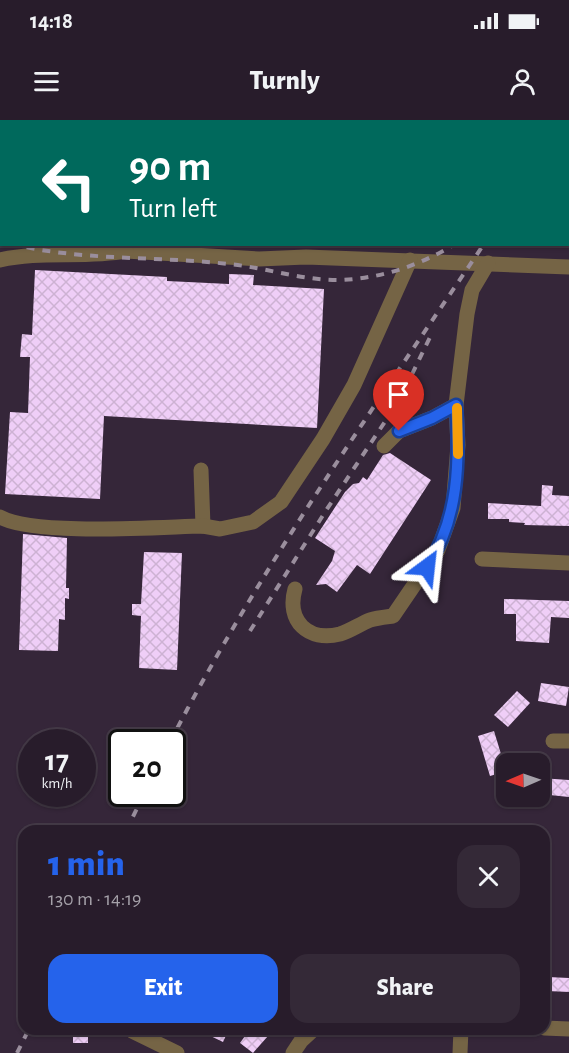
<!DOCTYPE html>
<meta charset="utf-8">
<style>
body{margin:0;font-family:"Alegreya Sans",sans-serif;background:#342937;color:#f1f3f6;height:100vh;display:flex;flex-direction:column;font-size:22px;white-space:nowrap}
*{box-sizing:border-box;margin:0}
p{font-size:20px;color:#a5a1a9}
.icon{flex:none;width:33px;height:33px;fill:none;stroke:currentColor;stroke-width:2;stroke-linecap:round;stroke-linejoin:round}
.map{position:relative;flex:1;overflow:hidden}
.drawer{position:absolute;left:18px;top:705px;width:532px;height:210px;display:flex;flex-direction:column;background:#281c2b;border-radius:18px;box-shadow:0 2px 4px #0004,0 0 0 2px #443a47}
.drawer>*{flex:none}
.top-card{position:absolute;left:0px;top:0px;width:570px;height:126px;box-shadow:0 2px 4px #0004,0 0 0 2px #443a47;background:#00695c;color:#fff;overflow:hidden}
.needle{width:39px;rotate:268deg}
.tools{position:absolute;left:496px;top:633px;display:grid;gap:12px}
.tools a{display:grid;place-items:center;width:54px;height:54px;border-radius:12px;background:#281c2b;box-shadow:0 2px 4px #0004,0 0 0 2px #443a47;font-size:30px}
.speed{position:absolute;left:18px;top:609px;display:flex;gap:12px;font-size:30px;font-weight:700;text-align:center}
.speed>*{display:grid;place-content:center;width:78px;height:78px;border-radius:50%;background:#281c2b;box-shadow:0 2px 4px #0004,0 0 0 2px #443a47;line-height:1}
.speed small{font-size:15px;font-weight:400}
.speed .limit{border:3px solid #111;border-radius:9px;background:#fff;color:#111}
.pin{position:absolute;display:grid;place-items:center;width:51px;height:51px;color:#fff;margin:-62px -26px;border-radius:50% 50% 50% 0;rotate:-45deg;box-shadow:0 0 6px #0007}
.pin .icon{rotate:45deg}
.me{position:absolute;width:66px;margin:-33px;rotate:30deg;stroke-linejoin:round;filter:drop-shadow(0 0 4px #0008)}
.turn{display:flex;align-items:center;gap:21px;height:126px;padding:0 30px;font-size:27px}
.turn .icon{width:78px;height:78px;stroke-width:2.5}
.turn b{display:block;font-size:42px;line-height:51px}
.round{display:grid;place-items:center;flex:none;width:63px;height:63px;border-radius:18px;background:#342937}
.summary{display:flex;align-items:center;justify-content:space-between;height:102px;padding:0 30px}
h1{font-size:36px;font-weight:800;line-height:45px;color:#2563eb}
.button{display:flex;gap:12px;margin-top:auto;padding:12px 30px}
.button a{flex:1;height:69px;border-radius:18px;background:#2563eb;color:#fff;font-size:24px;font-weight:800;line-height:69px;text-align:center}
.button a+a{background:#342937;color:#f1f3f6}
.status{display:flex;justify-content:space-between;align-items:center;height:42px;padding:0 30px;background:#281c2b;direction:ltr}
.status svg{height:16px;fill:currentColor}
header{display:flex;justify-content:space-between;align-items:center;height:78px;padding:0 30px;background:#281c2b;font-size:27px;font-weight:800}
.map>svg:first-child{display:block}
.building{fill:url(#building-cross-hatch)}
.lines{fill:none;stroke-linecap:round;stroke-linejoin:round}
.minor{stroke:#756445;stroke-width:15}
.rail{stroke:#9a8e9d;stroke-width:4;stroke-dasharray:8 8;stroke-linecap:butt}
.route-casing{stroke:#184099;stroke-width:15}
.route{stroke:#2563eb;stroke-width:10}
.slow{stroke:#f59e0b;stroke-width:10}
</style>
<div class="status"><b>14:18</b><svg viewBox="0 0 49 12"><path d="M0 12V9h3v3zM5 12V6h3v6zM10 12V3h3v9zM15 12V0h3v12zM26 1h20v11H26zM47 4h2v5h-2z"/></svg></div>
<header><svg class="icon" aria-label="menu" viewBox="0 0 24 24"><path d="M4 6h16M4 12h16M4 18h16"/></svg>Turnly<svg class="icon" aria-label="person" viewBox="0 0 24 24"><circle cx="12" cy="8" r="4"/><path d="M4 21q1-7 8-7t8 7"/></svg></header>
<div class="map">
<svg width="569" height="933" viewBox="0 0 569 933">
<defs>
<pattern id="building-cross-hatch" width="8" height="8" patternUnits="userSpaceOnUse" patternTransform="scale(1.5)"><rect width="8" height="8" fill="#efcef7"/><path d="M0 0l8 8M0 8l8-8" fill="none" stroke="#cdb2d3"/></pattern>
</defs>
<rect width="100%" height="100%" fill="#352639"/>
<g class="building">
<polygon points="35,150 167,157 167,161 229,164 229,154 254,155 253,165 324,169 317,308 104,296 100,379 5,374 10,292 28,293 30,237 20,237 22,214 32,215"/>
<polygon points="390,333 431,360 370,454 357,445 337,472 326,464 316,465 332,441 335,431 315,418 345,372 353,364 359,363 363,357 367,360 383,335"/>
<polygon points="542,365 553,366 552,375 569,376 569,406 524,405 525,403 509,402 509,399 488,399 488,383 541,386"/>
<polygon points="23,414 67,418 66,468 69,468 69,479 65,478 65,500 59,499 58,531 19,530"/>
<polygon points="144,432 182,433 177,550 139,548 141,496 132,495 132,484 141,484"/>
<polygon points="504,479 569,481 569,498 551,497 549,523 516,521 516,494 504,494"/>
<polygon points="541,563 569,567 566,586 538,581"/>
<polygon points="517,571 530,583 508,607 494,595"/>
<polygon points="494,611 501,634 506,632 509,644 507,644 507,651 490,656 478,616"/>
<polygon points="540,658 569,660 569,677 540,674"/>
<polygon points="548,857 569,858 569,872 547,871"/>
<rect x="73" y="909" width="15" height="14"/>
<polygon points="196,909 229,909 223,922"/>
<polygon points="250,909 261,909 268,916 253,933 240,923"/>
</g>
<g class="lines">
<g class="minor">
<polyline points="313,2 313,0"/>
<polyline points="399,2 400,0"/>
<polyline points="127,124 126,131 259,139 306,137 569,147"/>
<path d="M0 140C40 130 85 139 126 131"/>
<polyline points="384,326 399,311 432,298 456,285"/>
<polyline points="201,350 203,406"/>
<path d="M0 397C34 416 159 407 203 406L220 409 253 402 281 382 323 319 354 265 410 140"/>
<polyline points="482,439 569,443"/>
<path d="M295 469C286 501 308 522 340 514 350 511 360 504 370 500 377 498 386 497 393 496L438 430 453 388 458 325 456 285 467 194 472 170 488 143"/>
<polyline points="553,621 569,621"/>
<polyline points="544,908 569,909"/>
<polyline points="132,911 177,933"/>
<polyline points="293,933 301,921 314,909"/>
<polyline points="460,933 461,909"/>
</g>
<g class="rail">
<polyline points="567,2 568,0"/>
<polyline points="0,121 2,122"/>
<path d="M11 124C82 141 156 136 229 144 268 148 304 161 342 160 382 158 421 145 455 124"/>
<polyline points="250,511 325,392 400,279 433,211"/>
<path d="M170 622C260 448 374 287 484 124"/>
<polyline points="126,711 144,674"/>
<polyline points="17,933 29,909"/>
</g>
</g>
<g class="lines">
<g class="route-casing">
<path id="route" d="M399 311 432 298 456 285C460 340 459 399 427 447"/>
</g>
<use href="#route" class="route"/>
<polyline class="slow" points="457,288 458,334"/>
</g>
</svg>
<div class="tools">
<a><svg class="needle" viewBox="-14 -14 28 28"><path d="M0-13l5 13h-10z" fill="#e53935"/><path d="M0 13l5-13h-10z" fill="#a5a1a9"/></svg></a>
</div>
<div class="speed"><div>17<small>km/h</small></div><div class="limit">20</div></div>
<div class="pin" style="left:399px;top:311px;background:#d93025"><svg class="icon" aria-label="arrive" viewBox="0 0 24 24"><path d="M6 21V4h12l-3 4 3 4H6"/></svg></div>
<svg class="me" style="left:427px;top:447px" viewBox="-20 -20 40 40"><path d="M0-17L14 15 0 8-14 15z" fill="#2563eb" stroke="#fff" stroke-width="4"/></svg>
<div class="top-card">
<div class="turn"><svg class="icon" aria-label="left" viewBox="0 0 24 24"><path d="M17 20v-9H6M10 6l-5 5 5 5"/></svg><div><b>90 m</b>Turn left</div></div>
</div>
<section class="drawer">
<div class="summary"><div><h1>1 min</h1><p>130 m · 14:19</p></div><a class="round"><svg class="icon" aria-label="close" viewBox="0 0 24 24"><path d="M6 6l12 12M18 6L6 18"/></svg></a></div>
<div class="button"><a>Exit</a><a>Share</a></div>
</section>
</div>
